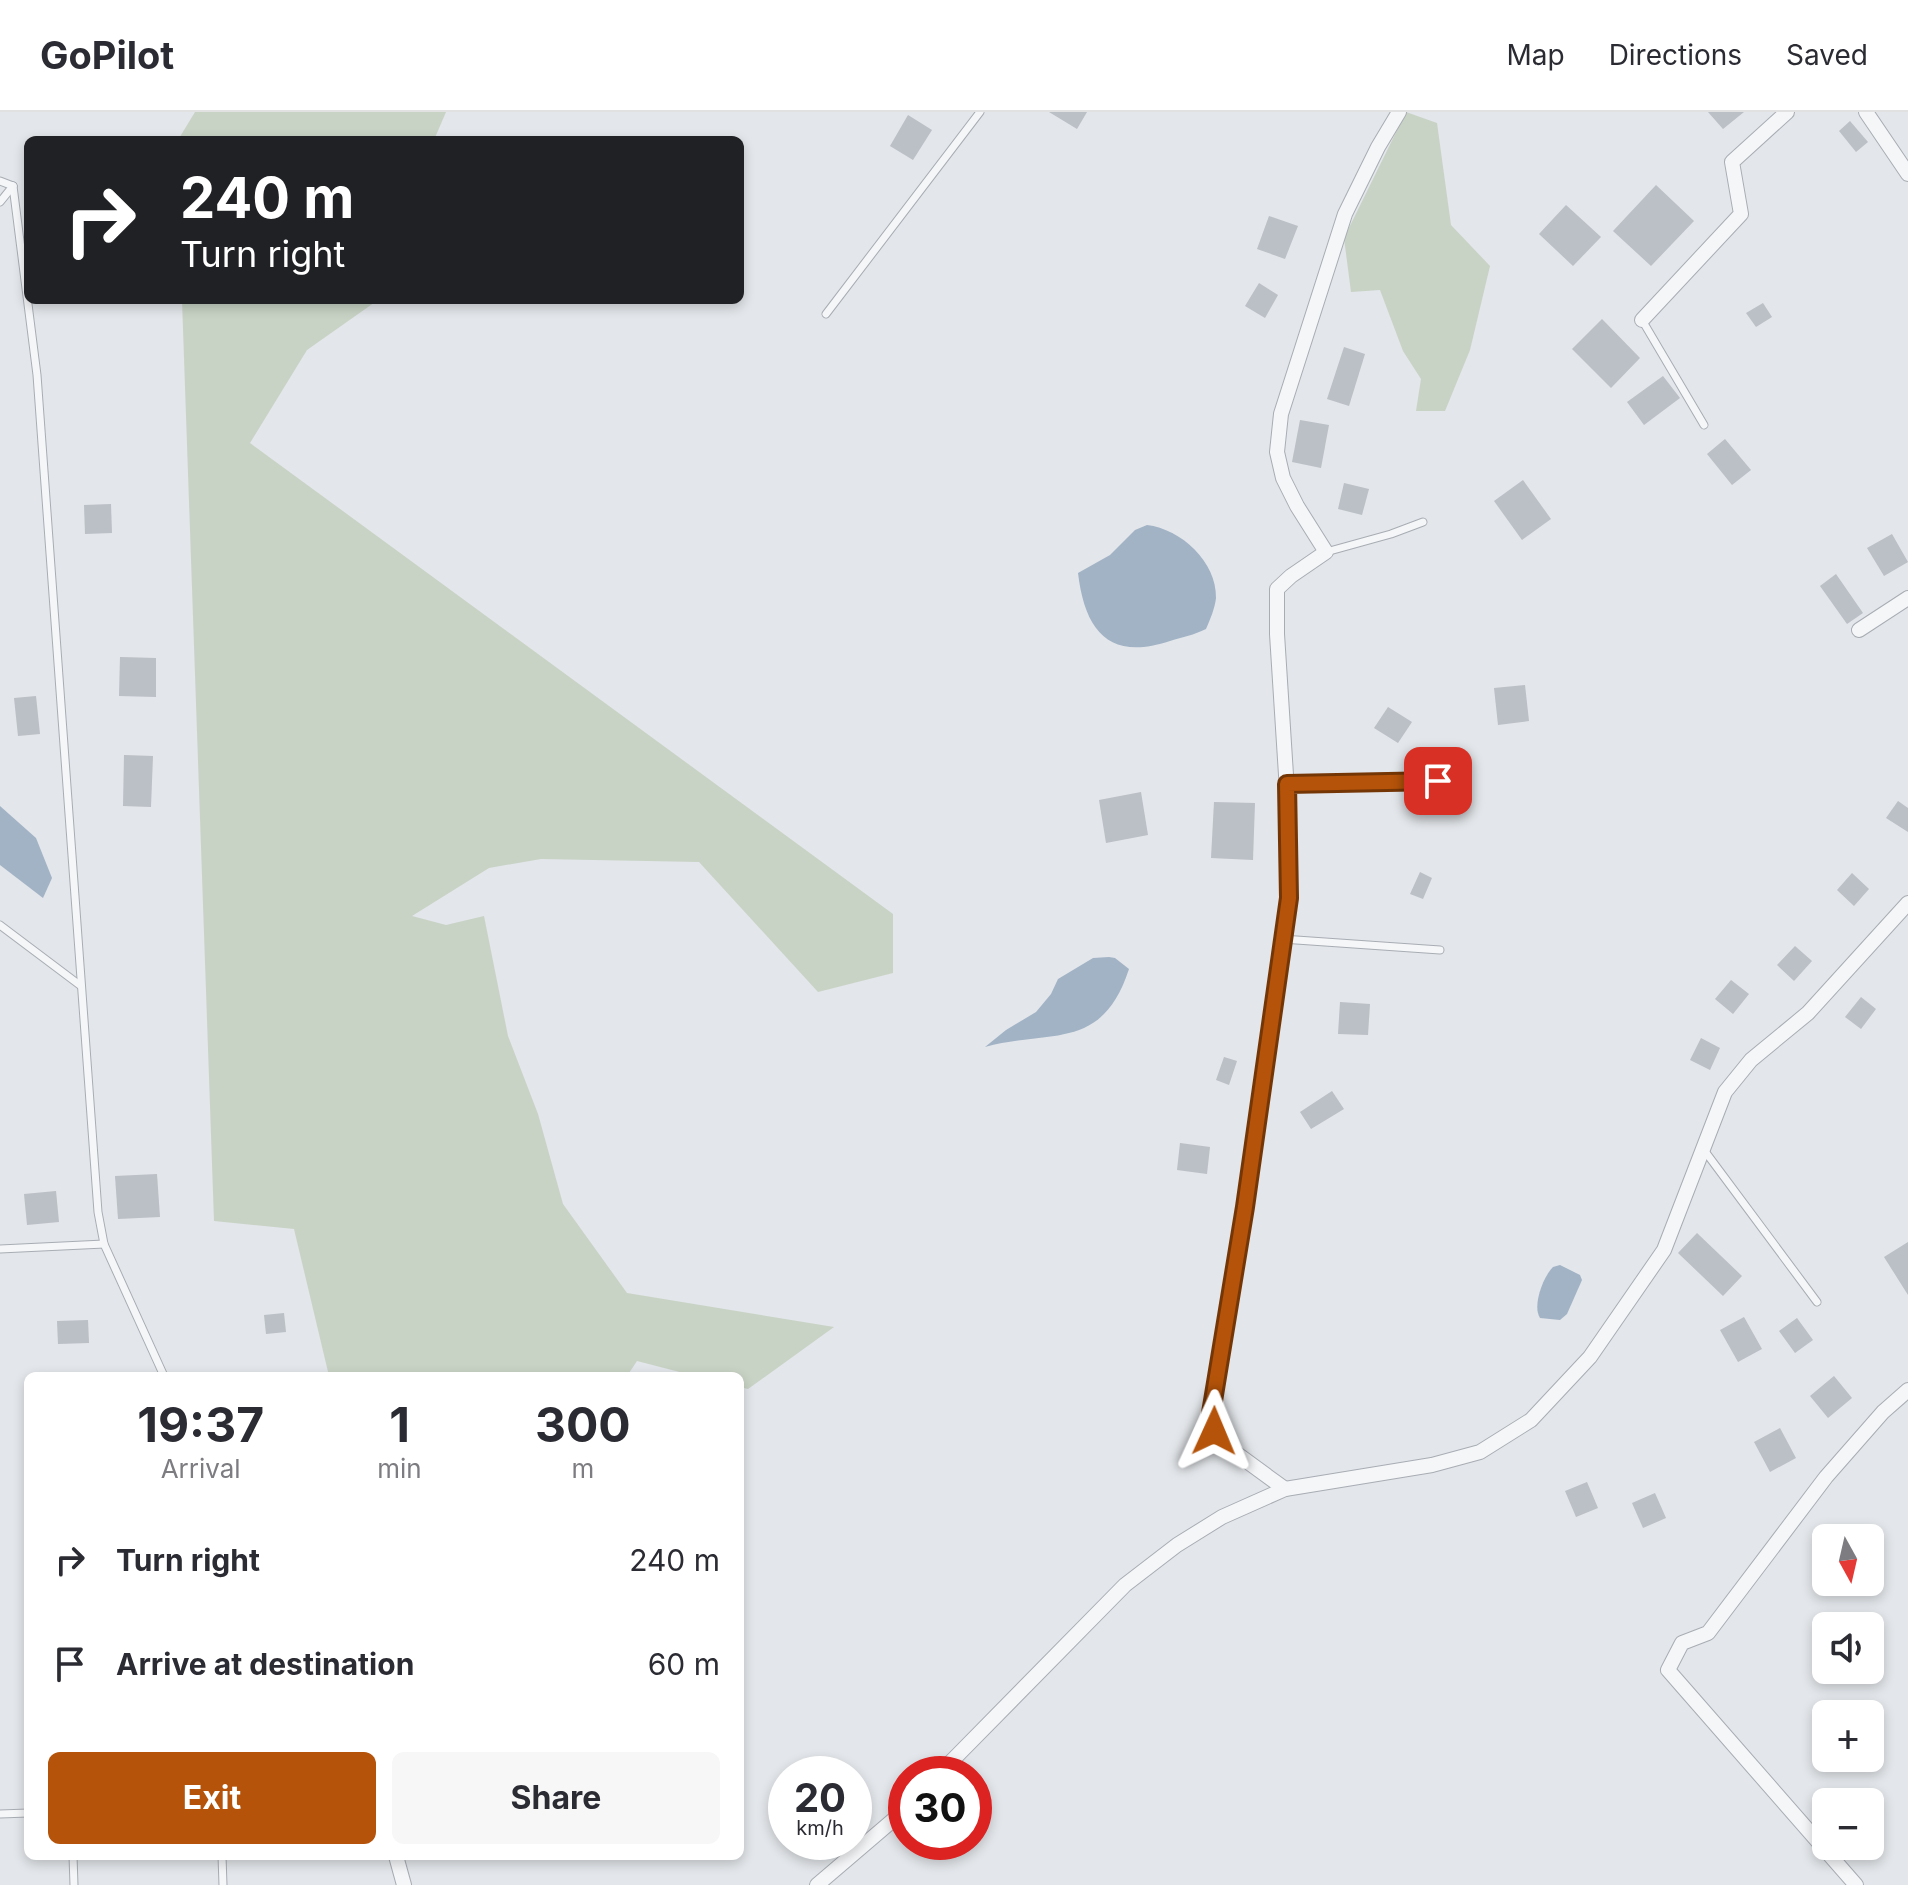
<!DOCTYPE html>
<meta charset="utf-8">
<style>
body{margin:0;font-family:Inter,sans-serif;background:#f7f7f7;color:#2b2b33;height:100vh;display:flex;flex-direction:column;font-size:30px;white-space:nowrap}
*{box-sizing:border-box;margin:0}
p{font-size:26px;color:#7c7c81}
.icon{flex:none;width:44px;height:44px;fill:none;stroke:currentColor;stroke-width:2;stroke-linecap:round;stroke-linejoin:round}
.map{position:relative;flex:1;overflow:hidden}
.drawer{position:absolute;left:24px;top:1260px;width:720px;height:488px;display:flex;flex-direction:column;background:#fff;border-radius:12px;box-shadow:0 4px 12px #0003}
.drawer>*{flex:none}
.top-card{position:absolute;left:24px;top:24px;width:720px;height:168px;border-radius:12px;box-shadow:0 4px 12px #0003;background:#202124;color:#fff;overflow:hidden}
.needle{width:52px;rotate:172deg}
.buttons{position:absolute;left:1812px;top:1412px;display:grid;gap:16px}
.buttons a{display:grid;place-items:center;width:72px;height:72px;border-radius:12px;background:#fff;box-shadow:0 4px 12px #0003;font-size:40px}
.speed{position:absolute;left:768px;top:1644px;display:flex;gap:16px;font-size:40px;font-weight:700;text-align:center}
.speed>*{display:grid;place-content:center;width:104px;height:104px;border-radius:50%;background:#fff;box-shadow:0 4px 12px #0003;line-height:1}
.speed small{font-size:20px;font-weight:400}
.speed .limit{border:12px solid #d22;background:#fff;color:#111}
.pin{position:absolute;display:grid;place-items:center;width:68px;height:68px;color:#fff;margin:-34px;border-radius:16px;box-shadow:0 4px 12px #0006}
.me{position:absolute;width:88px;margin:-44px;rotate:1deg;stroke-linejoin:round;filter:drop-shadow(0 0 6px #0008)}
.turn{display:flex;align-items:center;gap:28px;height:168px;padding:0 24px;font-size:36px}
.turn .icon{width:104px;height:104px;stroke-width:2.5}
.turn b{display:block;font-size:56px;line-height:68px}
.eta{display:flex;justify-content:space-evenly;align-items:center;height:136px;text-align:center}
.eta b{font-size:48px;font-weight:700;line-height:56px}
.action{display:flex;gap:16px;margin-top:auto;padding:16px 24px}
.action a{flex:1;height:92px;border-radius:12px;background:#b45309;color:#fff;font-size:32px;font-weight:700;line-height:92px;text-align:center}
.action a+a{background:#f7f7f7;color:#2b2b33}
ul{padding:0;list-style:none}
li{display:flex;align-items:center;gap:24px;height:104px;padding:0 24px}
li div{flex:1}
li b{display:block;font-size:30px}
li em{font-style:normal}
header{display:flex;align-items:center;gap:48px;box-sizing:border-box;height:112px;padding:0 40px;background:#fff;border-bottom:2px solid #e1e1e2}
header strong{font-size:38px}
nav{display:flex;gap:44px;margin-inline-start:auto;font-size:28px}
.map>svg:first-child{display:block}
.green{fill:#c8d3c5}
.water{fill:#a2b3c6}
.building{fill:#bbbfc6}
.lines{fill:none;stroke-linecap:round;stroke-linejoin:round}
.lane-casing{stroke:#a8adb4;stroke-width:9}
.street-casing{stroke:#a8adb4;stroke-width:16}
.lane{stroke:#f5f6f8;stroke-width:7}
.street{stroke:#f5f6f8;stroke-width:14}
.route-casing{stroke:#753606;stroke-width:20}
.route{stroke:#b45309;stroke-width:14}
</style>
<header>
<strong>GoPilot</strong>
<nav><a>Map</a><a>Directions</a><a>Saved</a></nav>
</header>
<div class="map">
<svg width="1908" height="1773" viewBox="0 0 1908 1773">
<rect width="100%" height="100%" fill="#e3e6ea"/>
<g class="green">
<polygon points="195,0 446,0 434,28 178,28"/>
<polygon points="1406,0 1437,11 1451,113 1490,154 1470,238 1445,299 1416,299 1421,267 1403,239 1380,178 1351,180 1344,126"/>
<polygon points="182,188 378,188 307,238 250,331 893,802 893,861 818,880 699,750 541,747 489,756 412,804 446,813 484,804 508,924 538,1002 563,1092 627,1181 834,1215 748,1277 740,1275 740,1264 695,1264 637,1249 627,1264 329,1264 294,1117 214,1109"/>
</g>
<g class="water">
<path d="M1147 413C1181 417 1217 450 1216 486 1215 496 1210 508 1206 517 1194 523 1183 525 1170 529 1110 549 1085 520 1078 461L1110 443 1135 418Z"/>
<polygon points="0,694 36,726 52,766 43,786 0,753"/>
<path d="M1109 845 1115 846 1129 857C1102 940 1051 917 985 935L1006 918 1036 900 1051 882 1058 867 1093 846Z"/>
<path d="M1560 1153 1580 1163 1582 1168 1567 1202 1560 1208 1540 1206C1532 1194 1543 1165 1553 1155Z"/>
</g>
<g class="building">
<polygon points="1049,0 1087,0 1077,17"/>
<polygon points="1708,0 1744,0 1723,17"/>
<polygon points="908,3 932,18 913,48 890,34"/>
<polygon points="1850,9 1868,30 1856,40 1839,19"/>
<polygon points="1656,73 1694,109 1651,154 1613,119"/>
<polygon points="1566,93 1601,125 1573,154 1539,122"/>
<polygon points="1269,104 1298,114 1285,147 1257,137"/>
<polygon points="1259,171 1278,183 1265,206 1245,194"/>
<polygon points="1763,191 1772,205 1756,215 1746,201"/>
<polygon points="1602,207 1640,246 1611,276 1572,237"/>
<polygon points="1344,235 1365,242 1349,294 1327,287"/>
<polygon points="1663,264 1680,286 1644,313 1627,290"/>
<polygon points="1300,308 1329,313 1321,356 1292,350"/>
<polygon points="1725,327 1751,358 1732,373 1707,342"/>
<polygon points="1523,368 1551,407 1522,428 1494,389"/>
<polygon points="1344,371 1369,377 1362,403 1338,397"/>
<polygon points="111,392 112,421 85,422 84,393"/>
<polygon points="1892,422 1908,450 1884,464 1867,436"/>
<polygon points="1836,462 1863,501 1847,512 1820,474"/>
<polygon points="120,545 156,546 156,585 119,584"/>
<polygon points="1525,573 1529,609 1498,613 1494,576"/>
<polygon points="36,584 40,622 18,624 14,586"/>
<polygon points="1388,595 1412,610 1398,631 1374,616"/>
<polygon points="124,643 153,644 151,695 123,694"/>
<polygon points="1141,680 1148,723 1106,731 1099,688"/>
<polygon points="1898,689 1908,696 1908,720 1886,706"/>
<polygon points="1214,690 1255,691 1253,748 1211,746"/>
<polygon points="1420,760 1432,766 1423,787 1410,782"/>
<polygon points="1852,761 1869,777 1854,794 1837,778"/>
<polygon points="1795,834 1812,849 1794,869 1777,853"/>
<polygon points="1731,868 1749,882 1733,902 1715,887"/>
<polygon points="1861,885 1876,897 1861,917 1845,905"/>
<polygon points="1340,890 1370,892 1368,923 1338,922"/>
<polygon points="1701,926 1720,936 1710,958 1690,948"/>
<polygon points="1224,945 1237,949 1229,973 1216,968"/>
<polygon points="1332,979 1344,997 1311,1017 1300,1000"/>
<polygon points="1180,1031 1210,1035 1207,1062 1177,1058"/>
<polygon points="157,1062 160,1105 118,1107 115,1064"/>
<polygon points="56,1079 59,1110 27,1113 24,1082"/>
<polygon points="1697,1121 1742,1164 1723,1184 1678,1141"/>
<polygon points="1908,1130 1908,1183 1884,1145"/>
<polygon points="284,1201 286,1220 266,1222 264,1203"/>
<polygon points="1744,1205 1762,1237 1738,1250 1720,1218"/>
<polygon points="1797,1206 1813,1228 1795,1241 1779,1219"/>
<polygon points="88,1208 89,1231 58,1232 57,1209"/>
<polygon points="1834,1264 1852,1286 1828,1306 1810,1284"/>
<polygon points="1780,1316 1796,1346 1770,1360 1754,1330"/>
<polygon points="1587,1370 1598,1396 1576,1405 1565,1379"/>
<polygon points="1655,1381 1666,1406 1643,1416 1632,1391"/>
</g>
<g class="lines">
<g class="lane-casing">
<g id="lane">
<polyline points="0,69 13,74"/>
<polyline points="13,74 37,263 98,1100 104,1132 164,1264"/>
<polyline points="0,90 13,74"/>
<polyline points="826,202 980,0"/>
<polyline points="1642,208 1704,313"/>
<polyline points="1326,440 1391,422 1423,410"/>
<polyline points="1287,672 1438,669"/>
<polyline points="0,813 81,874"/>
<polyline points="1282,827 1440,838"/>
<polyline points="1704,1038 1817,1190"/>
<polyline points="0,1137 104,1132"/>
<polyline points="0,1702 28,1701"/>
<polyline points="73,1744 74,1773"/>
<polyline points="222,1744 223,1773"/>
</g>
</g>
<g class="street-casing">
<g id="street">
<polyline points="1866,0 1908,62"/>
<polyline points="1642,208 1741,102 1732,50 1787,0"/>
<polyline points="1859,518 1908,486"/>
<polyline points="1285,1377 1222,1331 1214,1319 1211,1301 1245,1095 1289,786 1289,710 1277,522 1277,477 1291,464 1326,440 1297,394 1283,366 1277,340 1281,302 1345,102 1378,35 1399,0"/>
<polyline points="939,1662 1125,1473 1177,1433 1222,1405 1285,1377 1432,1353 1480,1340 1531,1308 1590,1245 1664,1138 1725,980 1751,948 1808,901 1908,791"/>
<polyline points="396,1744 404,1773"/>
<polyline points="817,1773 906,1697"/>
<polyline points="1856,1773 1668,1558 1682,1531 1708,1521 1826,1365 1883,1300 1908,1278"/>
</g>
</g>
<use href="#lane" class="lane"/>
<use href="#street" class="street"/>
</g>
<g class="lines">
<g class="route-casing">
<polyline id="route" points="1214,1319 1211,1301 1245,1095 1289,786 1287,672 1438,669"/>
</g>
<use href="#route" class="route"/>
</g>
</svg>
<div class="buttons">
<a><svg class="needle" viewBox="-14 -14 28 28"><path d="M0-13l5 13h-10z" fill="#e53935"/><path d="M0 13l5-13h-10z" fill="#7c7c81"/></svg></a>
<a><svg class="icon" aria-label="sound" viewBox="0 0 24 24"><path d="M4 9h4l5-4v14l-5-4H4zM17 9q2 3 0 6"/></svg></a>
<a>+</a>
<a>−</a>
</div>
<div class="speed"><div>20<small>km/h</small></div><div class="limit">30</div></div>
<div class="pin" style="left:1438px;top:669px;background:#d93025"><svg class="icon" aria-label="arrive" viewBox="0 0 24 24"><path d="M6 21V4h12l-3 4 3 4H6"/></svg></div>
<svg class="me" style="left:1214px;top:1319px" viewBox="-20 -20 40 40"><path d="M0-17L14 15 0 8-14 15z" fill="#b45309" stroke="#fff" stroke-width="4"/></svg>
<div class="top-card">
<div class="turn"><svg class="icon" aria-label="right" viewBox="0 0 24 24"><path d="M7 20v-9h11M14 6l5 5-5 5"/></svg><div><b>240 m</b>Turn right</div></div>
</div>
<section class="drawer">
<div class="eta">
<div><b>19:37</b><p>Arrival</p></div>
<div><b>1</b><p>min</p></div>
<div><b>300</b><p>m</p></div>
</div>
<ul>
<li><svg class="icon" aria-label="right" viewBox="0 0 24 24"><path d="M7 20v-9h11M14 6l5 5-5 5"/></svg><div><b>Turn right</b></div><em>240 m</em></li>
<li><svg class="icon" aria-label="arrive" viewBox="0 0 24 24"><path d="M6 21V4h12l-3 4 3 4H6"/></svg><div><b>Arrive at destination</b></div><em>60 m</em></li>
</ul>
<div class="action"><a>Exit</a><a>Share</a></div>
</section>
</div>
